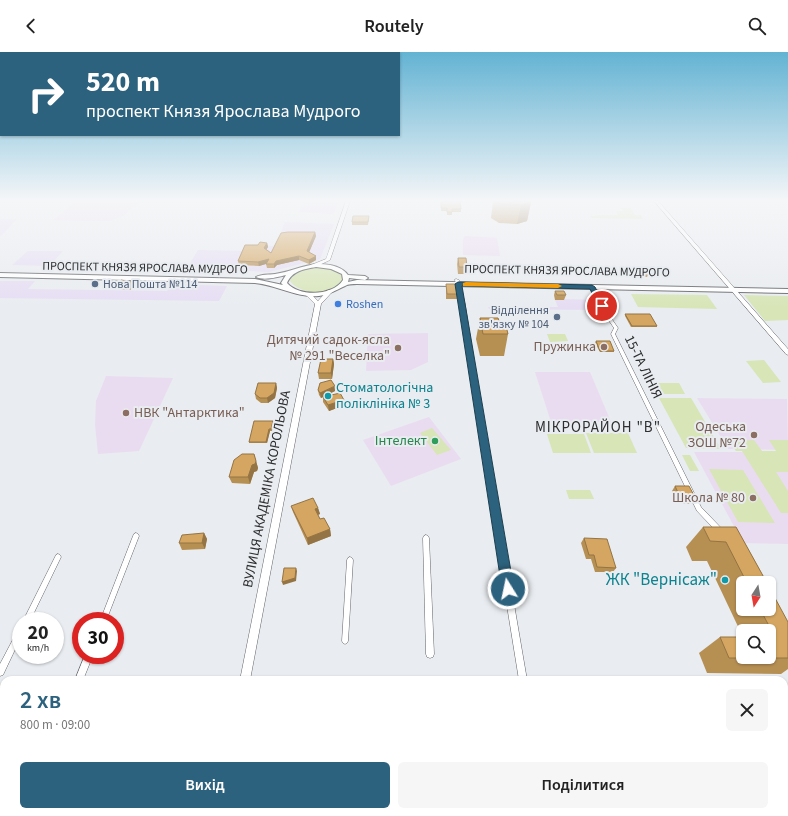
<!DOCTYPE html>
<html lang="uk">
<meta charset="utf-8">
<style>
body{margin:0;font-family:"Source Sans 3",sans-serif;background:#f6f6f6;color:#222;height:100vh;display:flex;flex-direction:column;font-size:15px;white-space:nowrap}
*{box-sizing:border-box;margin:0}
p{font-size:13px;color:#767676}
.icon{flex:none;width:22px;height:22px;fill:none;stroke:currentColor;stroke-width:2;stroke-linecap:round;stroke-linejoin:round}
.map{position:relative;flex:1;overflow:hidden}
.sheet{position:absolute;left:0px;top:624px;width:788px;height:140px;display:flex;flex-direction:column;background:#fff;border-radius:12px 12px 0 0;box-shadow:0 1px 3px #0004}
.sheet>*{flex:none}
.banner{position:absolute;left:0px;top:0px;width:400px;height:84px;box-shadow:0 1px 3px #0004;background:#2c627d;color:#fff;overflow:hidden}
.needle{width:26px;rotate:191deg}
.tools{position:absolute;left:736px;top:524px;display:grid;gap:8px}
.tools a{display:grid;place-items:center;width:40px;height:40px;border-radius:6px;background:#fff;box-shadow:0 1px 3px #0004;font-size:20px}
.speed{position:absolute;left:12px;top:560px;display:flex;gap:8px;font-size:20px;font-weight:700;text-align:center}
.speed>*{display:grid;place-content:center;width:52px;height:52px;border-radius:50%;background:#fff;box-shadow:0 1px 3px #0004;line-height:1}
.speed small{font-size:10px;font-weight:400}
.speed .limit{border:6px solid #d22;background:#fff;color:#111}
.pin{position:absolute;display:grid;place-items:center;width:34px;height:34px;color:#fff;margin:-17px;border:2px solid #fff;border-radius:50%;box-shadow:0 1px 4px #0007}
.me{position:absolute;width:44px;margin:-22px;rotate:350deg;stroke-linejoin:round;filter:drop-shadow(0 0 3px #0008)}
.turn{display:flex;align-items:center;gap:14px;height:84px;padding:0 20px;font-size:18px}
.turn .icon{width:52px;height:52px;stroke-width:2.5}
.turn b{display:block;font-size:28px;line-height:34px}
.round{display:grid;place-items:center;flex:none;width:42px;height:42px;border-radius:6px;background:#f6f6f6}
.summary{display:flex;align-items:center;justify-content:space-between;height:68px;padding:0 20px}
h1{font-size:24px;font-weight:600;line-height:30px;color:#2c627d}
.cta{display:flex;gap:8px;margin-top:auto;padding:8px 20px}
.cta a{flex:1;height:46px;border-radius:6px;background:#2c627d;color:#fff;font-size:16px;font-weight:600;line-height:46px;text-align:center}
.cta a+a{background:#f6f6f6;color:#222}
header{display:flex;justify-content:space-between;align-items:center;height:52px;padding:0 20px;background:#fff;font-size:18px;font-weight:600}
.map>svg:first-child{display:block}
.commercial{fill:#e6ddf3}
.education{fill:#eadcf0}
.green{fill:#d7e5b7}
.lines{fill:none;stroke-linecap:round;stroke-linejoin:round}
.street-casing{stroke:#626467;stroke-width:1}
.secondary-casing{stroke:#626467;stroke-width:1}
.primary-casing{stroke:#626467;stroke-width:2}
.street{fill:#fff;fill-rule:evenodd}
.secondary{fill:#fff;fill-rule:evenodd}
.primary{fill:#fff;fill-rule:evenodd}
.wall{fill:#b68f53;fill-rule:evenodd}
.shaded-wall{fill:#947444}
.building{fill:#d4a661;stroke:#947444}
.route{fill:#2c627d;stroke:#1d4051}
.slow{fill:#f59e0b}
.service-dot{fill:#5c6f8a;stroke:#e9ecf0;stroke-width:1.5}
.shop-dot{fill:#3f7fe0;stroke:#e9ecf0;stroke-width:1.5}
.education-dot{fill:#8d6e63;stroke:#e9ecf0;stroke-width:1.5}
.culture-dot{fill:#0f9aa8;stroke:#e9ecf0;stroke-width:1.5}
.leisure-dot{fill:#2e9e5b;stroke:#e9ecf0;stroke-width:1.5}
.labels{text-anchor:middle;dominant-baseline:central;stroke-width:4;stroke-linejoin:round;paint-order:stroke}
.far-street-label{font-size:12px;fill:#2d2e2f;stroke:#e9ecf0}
.far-service-label{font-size:12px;fill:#4e5e75;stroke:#e9ecf0;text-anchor:start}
.far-shop-label{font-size:12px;fill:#366cbe;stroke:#e9ecf0;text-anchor:start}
.education-label{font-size:14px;fill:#785e54;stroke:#e9ecf0;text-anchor:end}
.street-label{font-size:14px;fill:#2d2e2f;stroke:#e9ecf0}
.culture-label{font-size:14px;fill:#0d838f;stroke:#e9ecf0;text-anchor:start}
.leisure-label{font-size:14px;fill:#27864d;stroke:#e9ecf0;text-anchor:end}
.neighbourhood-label{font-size:15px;letter-spacing:1px;fill:#2d2e2f;stroke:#e9ecf0}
.near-culture-label{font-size:17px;fill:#0d838f;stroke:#e9ecf0;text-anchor:end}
</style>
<header><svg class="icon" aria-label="back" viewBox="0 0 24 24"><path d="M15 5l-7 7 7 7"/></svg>Routely<svg class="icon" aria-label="search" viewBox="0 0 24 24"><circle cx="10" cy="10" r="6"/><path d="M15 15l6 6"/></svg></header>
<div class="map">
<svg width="788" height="764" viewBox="0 0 788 764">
<rect width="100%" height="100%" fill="#e9ecf0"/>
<g class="commercial">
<polygon points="306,149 338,149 334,162 299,160 304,150"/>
<polygon points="0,167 17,167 0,185"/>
<polygon points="285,170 334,172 320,207 269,220 187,216 198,198 242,199 245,193 276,194"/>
<polygon points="28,199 63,199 49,214 12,213"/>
<polygon points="0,229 35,229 28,237 167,239 172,232 227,234 219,249 0,246"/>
<polygon points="564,247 595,248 600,258 489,257 488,255 558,255 555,248"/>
</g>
<g class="education">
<polygon points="76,149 79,149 138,151 123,164 109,169 54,168"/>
<polygon points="465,184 497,186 500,204 463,203 463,188"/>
<polygon points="428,281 428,310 411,318 366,319 368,282"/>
<polygon points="535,320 590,320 611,370 551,370"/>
<polygon points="106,324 173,326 139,399 98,402 95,373 96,349"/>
<polygon points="697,346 787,347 788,398 728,397"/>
<polygon points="429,365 461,407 391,434 363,388"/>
<polygon points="694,400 788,400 788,492 743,491"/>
</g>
<g class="green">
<polygon points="621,156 631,156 635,163 641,163 643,167 591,166 590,164 595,164 595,163 618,163 616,159 623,159"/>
<path d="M311 216C322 217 339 214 343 227 336 246 299 243 290 229 292 220 302 218 311 216Z"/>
<polygon points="631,242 707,243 717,257 638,255"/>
<polygon points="744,243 788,244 788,268 765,269"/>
<polygon points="547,282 565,282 568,289 550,290"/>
<polygon points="764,308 781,330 763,331 746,309"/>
<polygon points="651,331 679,331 685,342 657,342"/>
<polygon points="659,346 691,346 721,397 686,396"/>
<polygon points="432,376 451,398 437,403 420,381"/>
<polygon points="586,381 628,381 637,401 594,401"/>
<polygon points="547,382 584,382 591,401 553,401"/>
<polygon points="754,388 762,399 776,399 769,388 788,388 788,420 776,420 788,439 788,461 781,461 742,399 736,399 729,389"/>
<polygon points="682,403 690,403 699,419 690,419"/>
<polygon points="709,417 743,418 775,471 738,470"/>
<polygon points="566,438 590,438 594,447 569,447"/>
<polygon points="0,661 4,661 4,760 109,760 107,764 0,764"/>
</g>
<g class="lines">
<g class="street-casing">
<g id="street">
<polygon points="456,227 459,228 465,252 491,418 527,628 519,628 485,418 461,252 455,228"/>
<polygon points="591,234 594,235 607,260 618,276 615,282 701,455 723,478 724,480 723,482 721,483 719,482 697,459 611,282 614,276 603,260 590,235"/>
<polygon points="136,481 138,482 139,484 106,569 100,569 133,484 134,482"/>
<polygon points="426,483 428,484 429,486 434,602 433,605 430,606 427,605 426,602 423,486 424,484"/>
<polygon points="58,502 60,503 61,505 30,569 23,569 56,503"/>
<polygon points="350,505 352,506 353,508 348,589 347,591 345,592 343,591 342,589 347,508 348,506"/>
<polygon points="21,575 21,585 3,623 0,624 0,612 19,576"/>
<polygon points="85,603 93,603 83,628 75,628"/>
<rect x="0" y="636" width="4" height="8"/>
<rect x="784" y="639" width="4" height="8"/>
<polygon points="317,760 329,760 328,763 327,764 315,764 316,761"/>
<polygon points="541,760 549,760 550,764 542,764"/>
</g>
</g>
<g class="secondary-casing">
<g id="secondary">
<polygon points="346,149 350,149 330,208 315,215 311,215 311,213 326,207"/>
<polygon points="654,149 658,149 788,297 788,303 786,302"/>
<polygon points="329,238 332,240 321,252 250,628 240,628 315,252 305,242 306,241 310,241 318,249 327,239"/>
<polygon points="214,760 226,760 225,764 213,764"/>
</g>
</g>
<g class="primary-casing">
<path id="primary" d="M316 212C327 212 341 213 348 223L365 224 368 226 365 228 349 226 348 230 357 228 788 237V241L357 232C353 232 348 232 345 234 334 239 331 242 319 244 297 246 276 233 255 231L0 225V221L255 227 283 233 281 231 286 223C278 225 264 229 256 225 261 222 269 223 275 222 289 220 301 214 316 212ZM316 215 331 217 342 222 343 228C333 244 299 245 287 231 292 219 304 217 316 215Z"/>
</g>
<use href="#street" class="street"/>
<use href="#secondary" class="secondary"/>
<use href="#primary" class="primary"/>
</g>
<g class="wall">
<polygon points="441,149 461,157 461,160 452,160 452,163 447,163 447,159 441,159"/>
<polygon points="493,149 508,149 511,151 531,150 527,169 517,172 499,171 491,166"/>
<polygon points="369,164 368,173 352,173 352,170"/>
<polygon points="315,180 316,184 309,200 316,208 309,212 299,208 277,213 274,216 267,216 266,212 259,214 239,213 238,209 258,193 267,191 268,195 266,197 271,201"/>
<polygon points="458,206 467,215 466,222 458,222 457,212"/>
<polygon points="634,217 649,221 647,225 632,223"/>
<polygon points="132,230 134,233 130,238 118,237 117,234"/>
<polygon points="446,232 458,242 457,247 446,247"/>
<polygon points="555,239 566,243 564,248 555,248 554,243"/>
<polygon points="625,262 657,274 657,275 631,275 625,264"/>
<polygon points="480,266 501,274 508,282 504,304 480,304 476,287"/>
<polygon points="596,289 614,299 614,300 600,300 595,291"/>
<polygon points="333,307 334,312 332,327 319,327 318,321"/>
<polygon points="276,331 277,336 275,346 268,351 261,351 256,347 255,342"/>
<polygon points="318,338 335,339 323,345 345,353 329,359 323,350 323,345 321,346 319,343"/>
<polygon points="273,369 274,370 272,379 270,379 267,391 249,391 249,390"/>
<polygon points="256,409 258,416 257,419 254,420 250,432 232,431 229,425"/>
<polygon points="675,434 696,447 692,452 678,452 672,439"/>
<polygon points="291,454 318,456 320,462 318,463 320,467 330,477 331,484 308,493 293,460"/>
<path d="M703 475H736L767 531H743V557H769L788 570V617L781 622 707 621 699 601 720 585H743L707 509H692L686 495ZM743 579H769V605H743Z"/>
<polygon points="204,481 207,487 205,497 182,498 179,491"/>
<polygon points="584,486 616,516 613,520 595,520 591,507 586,507 581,491"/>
</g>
<g class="shaded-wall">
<polygon points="531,150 527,169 517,172 521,153"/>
<polygon points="315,180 316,184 308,203 307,199"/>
<polygon points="267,191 268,195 265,200 264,196"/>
<polygon points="299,204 299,208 277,213 274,216 274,212 276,209"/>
<polygon points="316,204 316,208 309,212 309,208"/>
<polygon points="269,207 269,211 259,214 258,210"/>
<polygon points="132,230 134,233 130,238 129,234"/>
<polygon points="333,307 334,312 332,327 331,321"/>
<polygon points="276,331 277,336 275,346 268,351 267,346"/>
<polygon points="335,334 335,339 321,346 320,341"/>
<polygon points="344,348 345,353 329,359 328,353"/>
<polygon points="269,377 270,379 267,391 266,390"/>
<polygon points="254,402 258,416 257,419 254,420 250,432 248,425 252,413"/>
<polygon points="318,456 320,462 317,463 315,457"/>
<polygon points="330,477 331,484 308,493 307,486"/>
<polygon points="204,481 207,487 205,497 202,491"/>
<polygon points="296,516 297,519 296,529 283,533 282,530"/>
</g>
<g class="building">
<polygon points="441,149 460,149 461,157 452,157 452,160 447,160 447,156 441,156"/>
<polygon points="496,149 508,149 511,151 517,149 531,149 531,150 521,153 502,152"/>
<polygon points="353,164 369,164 368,170 352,170"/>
<polygon points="288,180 315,180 307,199 316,204 309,208 299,204 276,209 274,212 266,212 269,207 258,210 238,209 245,193 258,193 260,190 267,191 264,196 271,201 281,181"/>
<polygon points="458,206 466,206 467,215 459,215"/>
<polygon points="634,217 646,217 649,221 633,220"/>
<polygon points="121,228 132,230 129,234 117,234"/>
<polygon points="446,232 456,232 458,242 447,242"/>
<polygon points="555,239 564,239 566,243 557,243"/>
<polygon points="625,262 650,262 657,274 632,274"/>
<polygon points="480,266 498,266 501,274 506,274 508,282 483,282"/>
<polygon points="596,289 610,289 614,299 600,299"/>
<polygon points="321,307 333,307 331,321 318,321"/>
<polygon points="331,328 335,334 320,341 318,338 320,331"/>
<polygon points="258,331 276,331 274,341 267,346 260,346 255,342"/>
<polygon points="340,341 344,348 328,353 323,345"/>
<polygon points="254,369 273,369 271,377 269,377 266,390 249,390"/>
<polygon points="242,402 254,402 256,409 255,412 252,413 248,425 229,425 234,408"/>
<polygon points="675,434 689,434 696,447 681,447"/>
<polygon points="313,446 318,456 315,457 320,467 324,466 330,477 307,486 291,454"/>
<polygon points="703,475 736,475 767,531 747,531 726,490 710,489"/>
<polygon points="204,481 202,491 179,491 182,483"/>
<polygon points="584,486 607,487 616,516 597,515 594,503 589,503"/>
<polygon points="284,516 296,516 295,526 282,530"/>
<polygon points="769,535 788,570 788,606 729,606 720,585 743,585 743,605 769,605 769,585 775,585 760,557 769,557"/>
</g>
<linearGradient id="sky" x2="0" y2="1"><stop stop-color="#63b3d3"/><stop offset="0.58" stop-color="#f5f6f8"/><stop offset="1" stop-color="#f5f6f8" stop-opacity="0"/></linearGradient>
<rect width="788" height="256" fill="url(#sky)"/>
<polygon class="route" points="458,230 592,233 595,235 605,254 599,256 590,237 462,234 514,537 512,541 508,543 504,541 502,537 455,232"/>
<polygon class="slow" points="466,230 558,232 562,234 558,236 463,234 463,231"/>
<g class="service-dot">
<circle cx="95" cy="232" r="4"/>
<circle cx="557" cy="265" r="4"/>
</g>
<circle class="shop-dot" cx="338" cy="252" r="4"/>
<g class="education-dot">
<circle cx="604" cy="295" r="4"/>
<circle cx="398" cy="296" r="4"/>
<circle cx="126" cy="361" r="4"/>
<circle cx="754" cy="383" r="4"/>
<circle cx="753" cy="446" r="4"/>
</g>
<g class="culture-dot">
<circle cx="328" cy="344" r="4"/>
<circle cx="725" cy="528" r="4"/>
</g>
<circle class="leisure-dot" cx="435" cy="389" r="4"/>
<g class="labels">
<g class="far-street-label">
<text transform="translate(145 216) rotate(1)">ПРОСПЕКТ КНЯЗЯ ЯРОСЛАВА МУДРОГО</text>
<text transform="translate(567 219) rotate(1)">ПРОСПЕКТ КНЯЗЯ ЯРОСЛАВА МУДРОГО</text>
</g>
<g class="far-service-label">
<text x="103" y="232">Нова Пошта №114</text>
<text x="549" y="258" text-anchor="end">Відділення<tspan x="549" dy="14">зв'язку № 104</tspan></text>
</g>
<g class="far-shop-label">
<text x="346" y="252">Roshen</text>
</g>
<g class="education-label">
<text x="390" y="288">Дитячий садок-ясла<tspan x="390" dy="16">№ 291 "Веселка"</tspan></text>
<text x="596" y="295">Пружинка</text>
<text x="134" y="361" text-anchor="start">НВК "Антарктика"</text>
<text x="746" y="375">Одеська<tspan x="746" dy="16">ЗОШ №72</tspan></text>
<text x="745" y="446">Школа № 80</text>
</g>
<g class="street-label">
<text transform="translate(643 315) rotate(64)">15-ТА ЛІНІЯ</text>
<text transform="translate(267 437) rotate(-79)">ВУЛИЦЯ АКАДЕМІКА КОРОЛЬОВА</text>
</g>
<g class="culture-label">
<text x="336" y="336">Стоматологічна<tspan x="336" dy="16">поліклініка № 3</tspan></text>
</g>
<g class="leisure-label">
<text x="427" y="389">Інтелект</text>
</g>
<g class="neighbourhood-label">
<text x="598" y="375">МІКРОРАЙОН "В"</text>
</g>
<g class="near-culture-label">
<text x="717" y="528">ЖК "Вернісаж"</text>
</g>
</g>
</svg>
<div class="tools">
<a><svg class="needle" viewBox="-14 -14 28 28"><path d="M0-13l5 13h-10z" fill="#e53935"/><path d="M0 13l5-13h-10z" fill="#767676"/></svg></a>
<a><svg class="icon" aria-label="search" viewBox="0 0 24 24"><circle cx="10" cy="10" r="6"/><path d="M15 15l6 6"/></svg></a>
</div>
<div class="speed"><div>20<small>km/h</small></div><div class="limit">30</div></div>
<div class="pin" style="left:602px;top:254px;background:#d93025"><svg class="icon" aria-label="arrive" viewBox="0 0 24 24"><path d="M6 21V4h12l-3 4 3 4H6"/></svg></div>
<svg class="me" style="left:508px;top:537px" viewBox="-20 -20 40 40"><circle r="17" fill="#2c627d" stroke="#fff" stroke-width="3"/><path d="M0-11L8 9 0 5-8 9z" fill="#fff"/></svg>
<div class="banner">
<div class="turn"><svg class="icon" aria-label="right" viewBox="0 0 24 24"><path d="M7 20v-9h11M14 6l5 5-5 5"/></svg><div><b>520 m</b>проспект Князя Ярослава Мудрого</div></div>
</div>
<section class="sheet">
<div class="summary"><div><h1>2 хв</h1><p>800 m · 09:00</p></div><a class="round"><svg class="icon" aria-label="close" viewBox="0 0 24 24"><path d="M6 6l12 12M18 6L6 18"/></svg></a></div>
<div class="cta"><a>Вихід</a><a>Поділитися</a></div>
</section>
</div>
